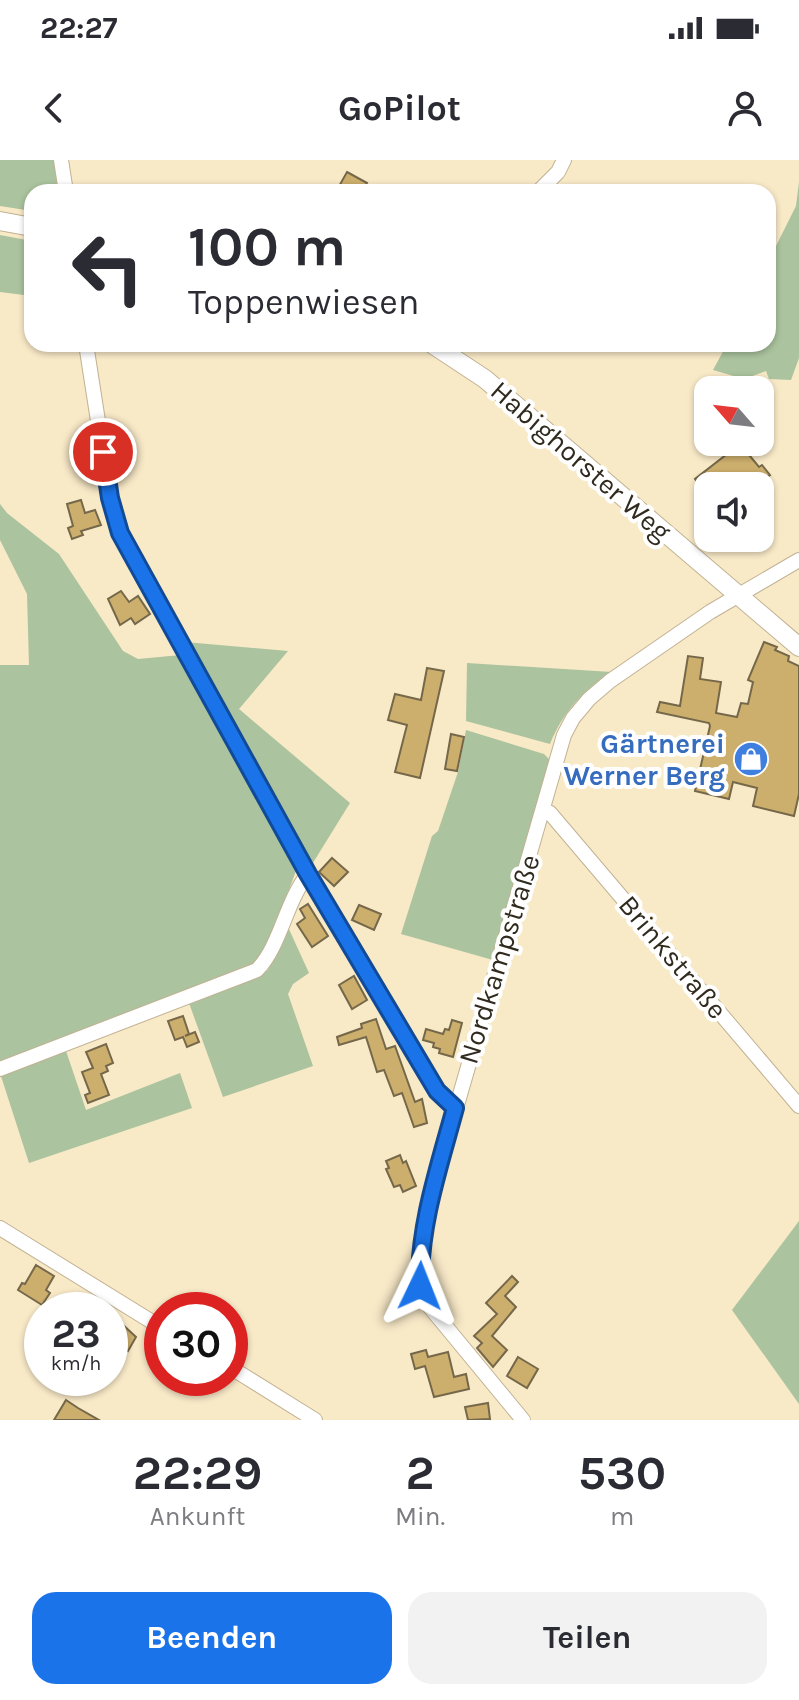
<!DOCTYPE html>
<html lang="de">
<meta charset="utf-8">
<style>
body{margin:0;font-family:Karla,sans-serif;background:#f2f2f3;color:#2b2b33;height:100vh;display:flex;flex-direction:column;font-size:30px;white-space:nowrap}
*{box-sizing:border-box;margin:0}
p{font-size:26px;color:#7c7c81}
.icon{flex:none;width:44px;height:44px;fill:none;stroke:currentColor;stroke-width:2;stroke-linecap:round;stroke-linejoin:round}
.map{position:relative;height:1260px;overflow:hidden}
.drawer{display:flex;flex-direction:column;background:#fff;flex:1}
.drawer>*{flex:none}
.hud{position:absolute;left:24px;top:24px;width:752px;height:168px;border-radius:24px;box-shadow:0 2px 6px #0004;background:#fff;color:#2b2b33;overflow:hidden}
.needle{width:52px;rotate:298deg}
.tools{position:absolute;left:694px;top:216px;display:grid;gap:16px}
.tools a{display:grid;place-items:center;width:80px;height:80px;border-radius:16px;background:#fff;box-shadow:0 2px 6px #0004;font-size:40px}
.speed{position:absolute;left:24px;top:1132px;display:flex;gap:16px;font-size:40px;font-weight:700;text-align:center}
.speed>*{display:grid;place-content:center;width:104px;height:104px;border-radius:50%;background:#fff;box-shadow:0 2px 6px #0004;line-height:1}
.speed small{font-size:20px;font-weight:400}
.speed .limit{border:12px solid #d22;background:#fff;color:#111}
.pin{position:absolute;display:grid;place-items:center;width:68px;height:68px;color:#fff;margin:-34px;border:4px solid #fff;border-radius:50%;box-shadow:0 2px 8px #0007}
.me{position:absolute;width:88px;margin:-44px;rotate:2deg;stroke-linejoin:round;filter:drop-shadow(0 0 6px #0008)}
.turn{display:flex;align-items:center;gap:28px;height:168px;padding:0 32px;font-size:36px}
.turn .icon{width:104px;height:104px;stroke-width:2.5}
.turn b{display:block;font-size:56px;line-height:68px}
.eta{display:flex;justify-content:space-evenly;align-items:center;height:136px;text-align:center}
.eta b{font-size:48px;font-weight:700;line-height:56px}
.button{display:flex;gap:16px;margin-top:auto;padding:16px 32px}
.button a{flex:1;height:92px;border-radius:24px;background:#1a73e8;color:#fff;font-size:32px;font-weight:700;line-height:92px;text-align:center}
.button a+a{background:#f2f2f3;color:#2b2b33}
.status{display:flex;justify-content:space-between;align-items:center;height:56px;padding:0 40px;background:#fff;direction:ltr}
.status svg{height:22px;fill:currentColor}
header{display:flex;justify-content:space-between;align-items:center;height:104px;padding:0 32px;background:#fff;font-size:36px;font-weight:700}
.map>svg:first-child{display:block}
.green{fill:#abc39e}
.building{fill:#cdaf6d;stroke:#75684a;stroke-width:2}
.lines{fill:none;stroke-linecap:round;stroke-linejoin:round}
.street-casing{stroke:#c1b293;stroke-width:16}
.secondary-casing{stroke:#c1b293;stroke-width:20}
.street{stroke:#fff;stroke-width:14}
.secondary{stroke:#fff;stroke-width:18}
.route-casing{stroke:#114b97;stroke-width:20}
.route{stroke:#1a73e8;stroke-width:14}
.labels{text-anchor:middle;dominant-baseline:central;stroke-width:8;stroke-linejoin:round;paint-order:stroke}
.street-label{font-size:28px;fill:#312b1f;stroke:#fff}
.shop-label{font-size:28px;font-weight:bold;fill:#366cbe;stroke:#fff;text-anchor:end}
</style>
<div class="status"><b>22:27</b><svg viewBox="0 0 49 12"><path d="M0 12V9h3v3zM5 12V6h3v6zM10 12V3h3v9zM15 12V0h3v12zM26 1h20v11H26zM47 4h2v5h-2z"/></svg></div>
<header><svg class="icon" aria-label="back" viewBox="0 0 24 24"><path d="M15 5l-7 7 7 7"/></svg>GoPilot<svg class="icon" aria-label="person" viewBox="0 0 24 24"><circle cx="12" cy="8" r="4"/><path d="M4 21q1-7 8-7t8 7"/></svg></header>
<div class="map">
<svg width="799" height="1260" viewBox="0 0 799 1260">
<rect width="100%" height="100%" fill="#f8e9c7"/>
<g class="green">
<polygon points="0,0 55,0 60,32 32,32 32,51 0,46"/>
<polygon points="799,22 799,198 791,220 769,219 766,211 744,219 713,210 727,184 768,184 768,102 796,46"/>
<polygon points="0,75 32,81 32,136 0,132"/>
<polygon points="0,344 7,353 59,394 123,491 138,499 181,495 297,708 267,790 256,804 0,904 0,505 29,505 27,434 0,380"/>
<polygon points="185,482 288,491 239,549 350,643 311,706"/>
<path d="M467 503 612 512C583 530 563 552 550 584L466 561Z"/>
<polygon points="466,570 544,594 550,600 493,800 401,774 432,676 438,671 458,612"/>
<polygon points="288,767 309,813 293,824 288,834 313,906 223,937 189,843 268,810"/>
<polygon points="66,891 86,950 180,913 192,948 29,1003 0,913"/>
<polygon points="799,1061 799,1244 732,1150"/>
</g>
<g class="building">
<polygon points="347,12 367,23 362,32 345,32 338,28"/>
<polygon points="740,284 759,307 762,305 770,315 757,326 708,326 708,336 695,319"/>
<polygon points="81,340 85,353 95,350 101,365 81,371 83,375 72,379 68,368 73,366 67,344"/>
<polygon points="121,431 129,442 138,436 150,454 135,464 131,458 120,465 108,439"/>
<polygon points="764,482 777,487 775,490 789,496 788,501 799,506 799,634 794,656 753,646 757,628 733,622 729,639 695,631 710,566 709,563 657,552 660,542 680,546 688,496 703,498 700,519 721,522 716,553 737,557 741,543 748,544 753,522 748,520"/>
<polygon points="427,508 444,511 420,618 395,612 407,565 388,560 395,534 421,540"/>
<polygon points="451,574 464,577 457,611 445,609"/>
<polygon points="332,698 348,712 334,726 319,712"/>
<polygon points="308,744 328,776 312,787 297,764 305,758 300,749"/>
<polygon points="359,745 381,754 374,770 352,760"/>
<polygon points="354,816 367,840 352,849 339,825"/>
<polygon points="183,856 189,874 185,876 195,872 199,882 187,887 183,877 175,880 168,861"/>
<polygon points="376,859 386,889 395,886 415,942 422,939 427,963 414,967 402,933 394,936 384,910 377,912 366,877 339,885 337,877 362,868 361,864"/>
<polygon points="452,860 462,863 453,897 439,893 440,889 433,887 434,883 423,880 426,869 443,874 445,869 449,870"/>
<polygon points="106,884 113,903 106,906 108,911 101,914 109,935 88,943 85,935 90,933 82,912 93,908 86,892"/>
<polygon points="400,995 403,1003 406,1001 416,1026 403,1032 400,1025 394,1027 386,1009 389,1008 386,1001"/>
<polygon points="36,1105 54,1116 46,1130 50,1133 42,1145 18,1130 22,1123 25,1124"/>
<polygon points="512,1116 518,1122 505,1136 516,1147 492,1176 507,1190 493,1207 477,1188 482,1183 474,1176 497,1154 486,1143"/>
<polygon points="122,1164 136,1177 128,1191 117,1184 110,1195 110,1169 117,1173"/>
<polygon points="426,1190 428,1197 448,1192 454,1217 466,1214 469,1229 434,1237 425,1206 415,1209 411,1194"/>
<polygon points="518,1197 538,1209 527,1228 507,1216"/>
<polygon points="66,1240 78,1248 99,1260 54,1260"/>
<polygon points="488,1243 490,1259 468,1260 465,1247"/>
</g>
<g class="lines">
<g class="street-casing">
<g id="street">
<polyline points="61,0 66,32"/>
<polyline points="538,32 558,12 564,0"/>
<polyline points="86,184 110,338 120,373 308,714 437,931 455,948"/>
<polyline points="544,650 550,653 799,946"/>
<path d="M0 909 257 810C281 785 285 743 308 714"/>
<polyline points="0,1068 162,1168"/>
<polyline points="230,1207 315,1260"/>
<polyline points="523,1260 424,1140 420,1126 420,1095 431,1035 564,575 573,558 589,539 610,521 710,452 799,400"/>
</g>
</g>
<g class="secondary-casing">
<g id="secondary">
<polyline points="0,61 32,67"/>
<polyline points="432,184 485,219 799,487"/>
</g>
</g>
<use href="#street" class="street"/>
<use href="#secondary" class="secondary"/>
</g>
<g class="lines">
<g class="route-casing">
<path id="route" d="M103 292 110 338 120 373 308 714 437 931 455 948C439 1007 419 1065 420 1126"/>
</g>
<use href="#route" class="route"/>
</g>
<defs>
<g id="shop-disc" transform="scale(1.8)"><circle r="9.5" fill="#3f7fe0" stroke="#fff"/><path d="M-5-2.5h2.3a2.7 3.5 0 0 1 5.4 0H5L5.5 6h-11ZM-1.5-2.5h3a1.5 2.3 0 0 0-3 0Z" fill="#fff"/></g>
</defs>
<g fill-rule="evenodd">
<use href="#shop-disc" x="751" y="599"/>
</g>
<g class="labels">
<g class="street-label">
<text transform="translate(581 301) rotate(41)">Habighorster Weg</text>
<text transform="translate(673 797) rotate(50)">Brinkstraße</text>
<text transform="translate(499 799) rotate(-73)">Nordkampstraße</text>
</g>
<g class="shop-label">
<text x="725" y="583">Gärtnerei<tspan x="725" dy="32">Werner Berg</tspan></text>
</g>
</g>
</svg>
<div class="tools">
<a><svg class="needle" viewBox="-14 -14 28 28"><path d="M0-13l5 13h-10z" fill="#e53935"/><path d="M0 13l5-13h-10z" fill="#7c7c81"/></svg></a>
<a><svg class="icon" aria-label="sound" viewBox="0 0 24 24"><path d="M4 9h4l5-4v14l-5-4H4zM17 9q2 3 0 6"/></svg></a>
</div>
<div class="speed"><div>23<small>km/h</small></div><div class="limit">30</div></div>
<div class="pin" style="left:103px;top:292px;background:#d93025"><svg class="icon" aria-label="arrive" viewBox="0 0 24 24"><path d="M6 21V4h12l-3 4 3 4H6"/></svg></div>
<svg class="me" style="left:420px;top:1126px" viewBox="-20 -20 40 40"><path d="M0-17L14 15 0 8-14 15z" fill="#1a73e8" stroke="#fff" stroke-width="4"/></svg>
<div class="hud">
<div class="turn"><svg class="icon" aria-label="left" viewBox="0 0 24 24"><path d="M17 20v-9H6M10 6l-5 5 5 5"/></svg><div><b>100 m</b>Toppenwiesen</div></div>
</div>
</div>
<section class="drawer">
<div class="eta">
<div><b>22:29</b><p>Ankunft</p></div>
<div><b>2</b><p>Min.</p></div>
<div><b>530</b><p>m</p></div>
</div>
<div class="button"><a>Beenden</a><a>Teilen</a></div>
</section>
